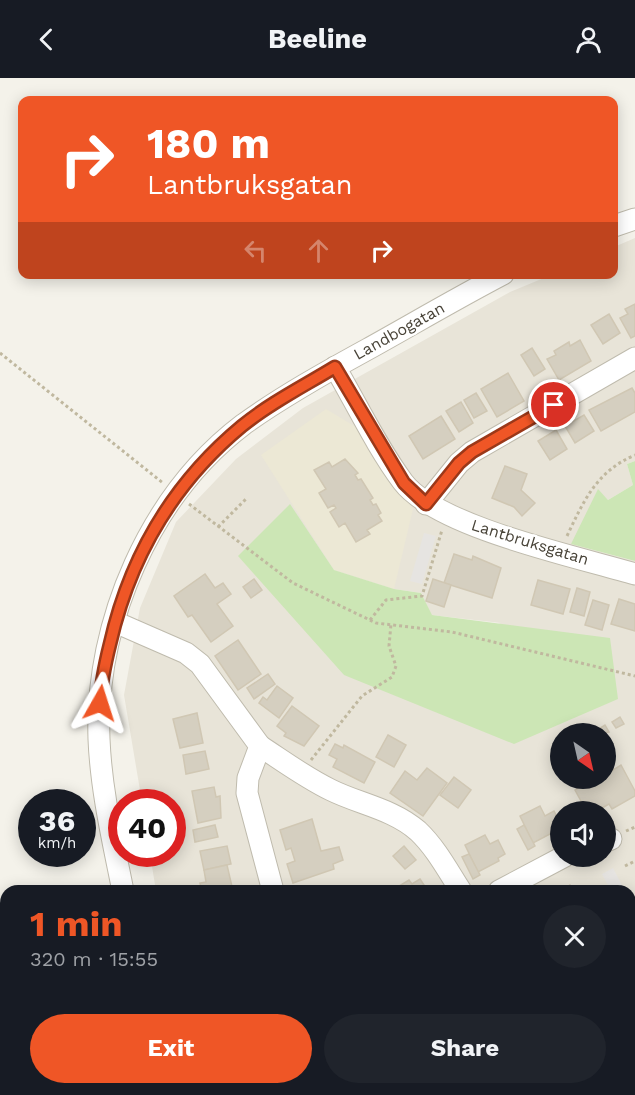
<!DOCTYPE html>
<meta charset="utf-8">
<style>
body{margin:0;font-family:"Work Sans",sans-serif;background:#20242c;color:#f1f3f6;height:100vh;display:flex;flex-direction:column;font-size:22px;white-space:nowrap}
*{box-sizing:border-box;margin:0}
p{font-size:20px;color:#9ea1a6}
.icon{flex:none;width:33px;height:33px;fill:none;stroke:currentColor;stroke-width:2;stroke-linecap:round;stroke-linejoin:round}
.map{position:relative;flex:1;overflow:hidden}
.details{position:absolute;left:0px;top:807px;width:636px;height:210px;display:flex;flex-direction:column;background:#171b24;border-radius:18px 18px 0 0;box-shadow:0 3px 15px #0003}
.details>*{flex:none}
.top-card{position:absolute;left:18px;top:18px;width:600px;height:183px;border-radius:12px;box-shadow:0 3px 15px #0003;background:#ef5626;color:#fff;overflow:hidden}
.needle{width:39px;rotate:146deg}
.tools{position:absolute;left:550px;top:645px;display:grid;gap:12px}
.tools a{display:grid;place-items:center;width:66px;height:66px;border-radius:50%;background:#171b24;box-shadow:0 3px 15px #0003;font-size:30px}
.speed{position:absolute;left:18px;top:711px;display:flex;gap:12px;font-size:30px;font-weight:700;text-align:center}
.speed>*{display:grid;place-content:center;width:78px;height:78px;border-radius:50%;background:#171b24;box-shadow:0 3px 15px #0003;line-height:1}
.speed small{font-size:15px;font-weight:400}
.speed .limit{border:9px solid #d22;background:#fff;color:#111}
.pin{position:absolute;display:grid;place-items:center;width:51px;height:51px;color:#fff;margin:-26px;border:3px solid #fff;border-radius:50%;box-shadow:0 2px 6px #0007}
.me{position:absolute;width:66px;margin:-33px;rotate:6deg;stroke-linejoin:round;filter:drop-shadow(0 0 4px #0008)}
.turn{display:flex;align-items:center;gap:21px;height:126px;padding:0 30px;font-size:27px}
.turn .icon{width:78px;height:78px;stroke-width:2.5}
.turn b{display:block;font-size:42px;line-height:51px}
.lanes{display:flex;align-items:center;height:57px;padding:0 30px;background:#0003;justify-content:center;gap:30px;direction:ltr}
.lanes .off{opacity:.35}
.round{display:grid;place-items:center;flex:none;width:63px;height:63px;border-radius:32px;background:#20242c}
.head{display:flex;align-items:center;justify-content:space-between;height:102px;padding:0 30px}
h1{font-size:36px;font-weight:700;line-height:45px;color:#ef5626}
.primary-button{display:flex;gap:12px;margin-top:auto;padding:12px 30px}
.primary-button a{flex:1;height:69px;border-radius:36px;background:#ef5626;color:#fff;font-size:24px;font-weight:700;line-height:69px;text-align:center}
.primary-button a+a{background:#20242c;color:#f1f3f6}
header{display:flex;justify-content:space-between;align-items:center;height:78px;padding:0 30px;background:#171b24;font-size:27px;font-weight:700}
.map>svg:first-child{display:block}
.residential{fill:#e8e4d8;fill-rule:evenodd}
.education{fill:#ece8d5}
.green{fill:#cce6b5}
.parking{fill:#e6e4e1}
.building{fill:#d5cfc0;stroke:#d0c7b3;stroke-width:1.5}
.lines{fill:none;stroke-linecap:round;stroke-linejoin:round}
.minor-casing{stroke:#bfbbad;stroke-width:23}
.path{stroke:#c0b89f;stroke-width:3;stroke-dasharray:3 3;stroke-linecap:butt}
.minor{stroke:#fff;stroke-width:21}
.route-casing{stroke:#9b3819;stroke-width:15}
.route{stroke:#ef5626;stroke-width:10}
.labels{text-anchor:middle;dominant-baseline:central;stroke-width:5;stroke-linejoin:round;paint-order:stroke}
.street-label{font-size:16px;fill:#484338;stroke:#fff}
</style>
<header><svg class="icon" aria-label="back" viewBox="0 0 24 24"><path d="M15 5l-7 7 7 7"/></svg>Beeline<svg class="icon" aria-label="person" viewBox="0 0 24 24"><circle cx="12" cy="8" r="4"/><path d="M4 21q1-7 8-7t8 7"/></svg></header>
<div class="map">
<svg width="635" height="1017" viewBox="0 0 635 1017">
<rect width="100%" height="100%" fill="#f4f2ea"/>
<g class="residential">
<path d="M635 160V383L627 386 633 407 608 422 598 412 572 466 635 483V826L630 828V813H156L150 776H172V724H142L124 617 140 530 176 444 236 381 303 330 510 214 551 197 614 196V169ZM290 427 334 492 394 511 421 515 431 537 501 545 344 597ZM561 656H606V700H561ZM561 734H606V778H561Z"/>
<polygon points="211,1011 360,1011 348,1017 212,1017"/>
</g>
<polygon class="education" points="326,331 364,354 413,431 394,511 334,492 261,377"/>
<g class="green">
<polygon points="635,383 635,483 571,466 598,411 608,422 633,407 627,386"/>
<polygon points="290,426 334,492 394,511 421,515 432,537 610,560 618,621 514,666 344,597 238,478"/>
<polygon points="635,826 635,1017 348,1017 360,1011 630,1011 630,828"/>
</g>
<g class="parking">
<polygon points="424,455 436,458 422,506 410,503"/>
<polygon points="613,790 625,813 611,813 602,796"/>
</g>
<g class="building">
<polygon points="635,226 635,258 631,260 620,240 628,236 625,231"/>
<polygon points="609,236 620,255 603,266 591,247"/>
<polygon points="580,262 591,283 559,302 547,281 556,277 554,273 569,264 570,268"/>
<polygon points="532,270 545,291 534,298 521,277"/>
<polygon points="508,295 524,323 497,339 481,311"/>
<polygon points="632,310 635,315 635,334 601,353 589,332"/>
<polygon points="476,315 487,333 474,340 464,322"/>
<polygon points="461,324 473,345 459,354 446,333"/>
<polygon points="584,337 594,353 575,365 565,348"/>
<polygon points="441,338 455,361 423,381 409,358"/>
<polygon points="556,352 567,371 550,382 538,363"/>
<polygon points="345,381 358,395 355,397 358,402 361,401 373,420 370,422 373,427 376,426 381,435 378,437 382,443 367,452 370,456 356,464 345,445 339,449 330,434 336,430 334,427 328,430 319,415 326,411 314,392 329,384 332,389"/>
<polygon points="505,388 527,396 521,412 535,425 522,438 514,429 492,420"/>
<polygon points="454,476 472,482 473,478 501,490 492,520 444,505"/>
<polygon points="205,496 215,510 223,505 231,516 217,526 233,548 211,564 192,537 188,539 174,518"/>
<polygon points="254,501 262,512 251,520 243,509"/>
<polygon points="433,501 451,507 444,529 426,523"/>
<polygon points="538,502 570,511 563,536 531,527"/>
<polygon points="577,510 590,514 584,538 570,534"/>
<polygon points="619,521 635,526 635,553 611,546"/>
<polygon points="593,522 609,527 602,552 585,547"/>
<polygon points="238,562 261,596 238,612 215,578"/>
<polygon points="268,596 275,606 254,621 247,610"/>
<polygon points="277,608 293,620 279,640 259,625 263,619 267,622"/>
<polygon points="292,628 319,648 304,668 284,658 286,655 277,648"/>
<polygon points="197,635 203,665 180,670 173,641"/>
<polygon points="620,639 624,646 616,650 612,644"/>
<polygon points="605,647 609,654 599,656 597,652"/>
<polygon points="388,657 406,667 394,689 376,679"/>
<polygon points="335,666 343,670 344,667 375,684 364,705 333,689 337,681 329,677"/>
<polygon points="205,673 209,691 186,696 183,677"/>
<polygon points="621,687 635,713 635,718 612,731 609,726 595,734 587,734 575,712 595,700 606,700 607,689 610,694"/>
<polygon points="427,690 447,705 423,738 390,715 405,693 417,702"/>
<polygon points="454,699 471,712 458,730 440,717"/>
<polygon points="214,709 216,719 220,718 221,740 198,745 192,713"/>
<polygon points="540,728 545,738 554,733 561,747 553,751 554,754 533,765 520,738"/>
<polygon points="312,741 321,773 339,769 343,782 333,786 334,791 293,805 287,786 295,783 291,770 286,772 280,752"/>
<polygon points="215,747 218,759 195,764 193,752"/>
<polygon points="524,747 535,768 528,772 517,751"/>
<polygon points="485,757 490,766 498,762 505,776 498,780 499,783 478,794 465,767"/>
<polygon points="227,768 231,786 204,792 200,773"/>
<polygon points="404,768 416,782 405,791 393,778"/>
<polygon points="469,776 480,797 473,801 462,779"/>
<polygon points="227,787 233,813 202,813 200,805 206,804 204,792"/>
<polygon points="420,801 428,813 391,813 409,802 412,806"/>
<polygon points="570,807 573,813 559,813"/>
<polygon points="257,1011 297,1011 288,1017 261,1017"/>
</g>
<g class="lines">
<g class="minor-casing">
<g id="minor">
<polyline points="614,148 635,141"/>
<path d="M335 289C357 327 377 369 403 404 437 449 578 479 635 496"/>
<polyline points="426,426 459,385 472,374 635,280"/>
<polyline points="115,544 186,575 200,586 260,668 248,700 247,715 273,813"/>
<path d="M260 668C283 683 306 700 331 712 359 726 393 731 418 753 436 770 448 793 461 813"/>
<polyline points="606,763 611,761"/>
<path d="M123 813C113 763 101 712 99 661 95 544 150 417 244 346 283 318 326 294 368 271 413 246 457 220 503 196"/>
<polyline points="499,813 565,778"/>
<polyline points="161,1011 162,1017"/>
</g>
</g>
<g class="path">
<polyline points="0,275 163,405"/>
<polyline points="189,426 293,505 376,545 452,554 635,598"/>
<polyline points="218,449 246,421"/>
<path d="M567 458C584 422 597 393 635 377"/>
<polyline points="370,542 386,522 422,518 442,452"/>
<polyline points="311,682 362,618 392,599 396,588 389,568 391,546"/>
<polyline points="626,753 635,749"/>
<polyline points="625,788 635,783"/>
<polyline points="630,897 635,887"/>
<polyline points="630,962 635,962"/>
<polyline points="400,1017 405,1011"/>
</g>
<use href="#minor" class="minor"/>
</g>
<g class="lines">
<g class="route-casing">
<path id="route" d="M100 625C101 604 105 586 110 566 130 478 172 406 242 348 270 325 304 308 335 289L404 405 426 426 459 385 472 374 554 327"/>
</g>
<use href="#route" class="route"/>
</g>
<g class="labels">
<g class="street-label">
<text transform="translate(399 253) rotate(-29)">Landbogatan</text>
<text transform="translate(530 464) rotate(17)">Lantbruksgatan</text>
</g>
</g>
</svg>
<div class="tools">
<a><svg class="needle" viewBox="-14 -14 28 28"><path d="M0-13l5 13h-10z" fill="#e53935"/><path d="M0 13l5-13h-10z" fill="#9ea1a6"/></svg></a>
<a><svg class="icon" aria-label="sound" viewBox="0 0 24 24"><path d="M4 9h4l5-4v14l-5-4H4zM17 9q2 3 0 6"/></svg></a>
</div>
<div class="speed"><div>36<small>km/h</small></div><div class="limit">40</div></div>
<div class="pin" style="left:554px;top:327px;background:#d93025"><svg class="icon" aria-label="arrive" viewBox="0 0 24 24"><path d="M6 21V4h12l-3 4 3 4H6"/></svg></div>
<svg class="me" style="left:100px;top:625px" viewBox="-20 -20 40 40"><path d="M0-17L14 15 0 8-14 15z" fill="#ef5626" stroke="#fff" stroke-width="4"/></svg>
<div class="top-card">
<div class="turn"><svg class="icon" aria-label="right" viewBox="0 0 24 24"><path d="M7 20v-9h11M14 6l5 5-5 5"/></svg><div><b>180 m</b>Lantbruksgatan</div></div>
<div class="lanes"><svg class="icon off" aria-label="left" viewBox="0 0 24 24"><path d="M17 20v-9H6M10 6l-5 5 5 5"/></svg><svg class="icon off" aria-label="ahead" viewBox="0 0 24 24"><path d="M12 20V5M6 11l6-6 6 6"/></svg><svg class="icon" aria-label="right" viewBox="0 0 24 24"><path d="M7 20v-9h11M14 6l5 5-5 5"/></svg></div>
</div>
<section class="details">
<div class="head"><div><h1>1 min</h1><p>320 m · 15:55</p></div><a class="round"><svg class="icon" aria-label="close" viewBox="0 0 24 24"><path d="M6 6l12 12M18 6L6 18"/></svg></a></div>
<div class="primary-button"><a>Exit</a><a>Share</a></div>
</section>
</div>
